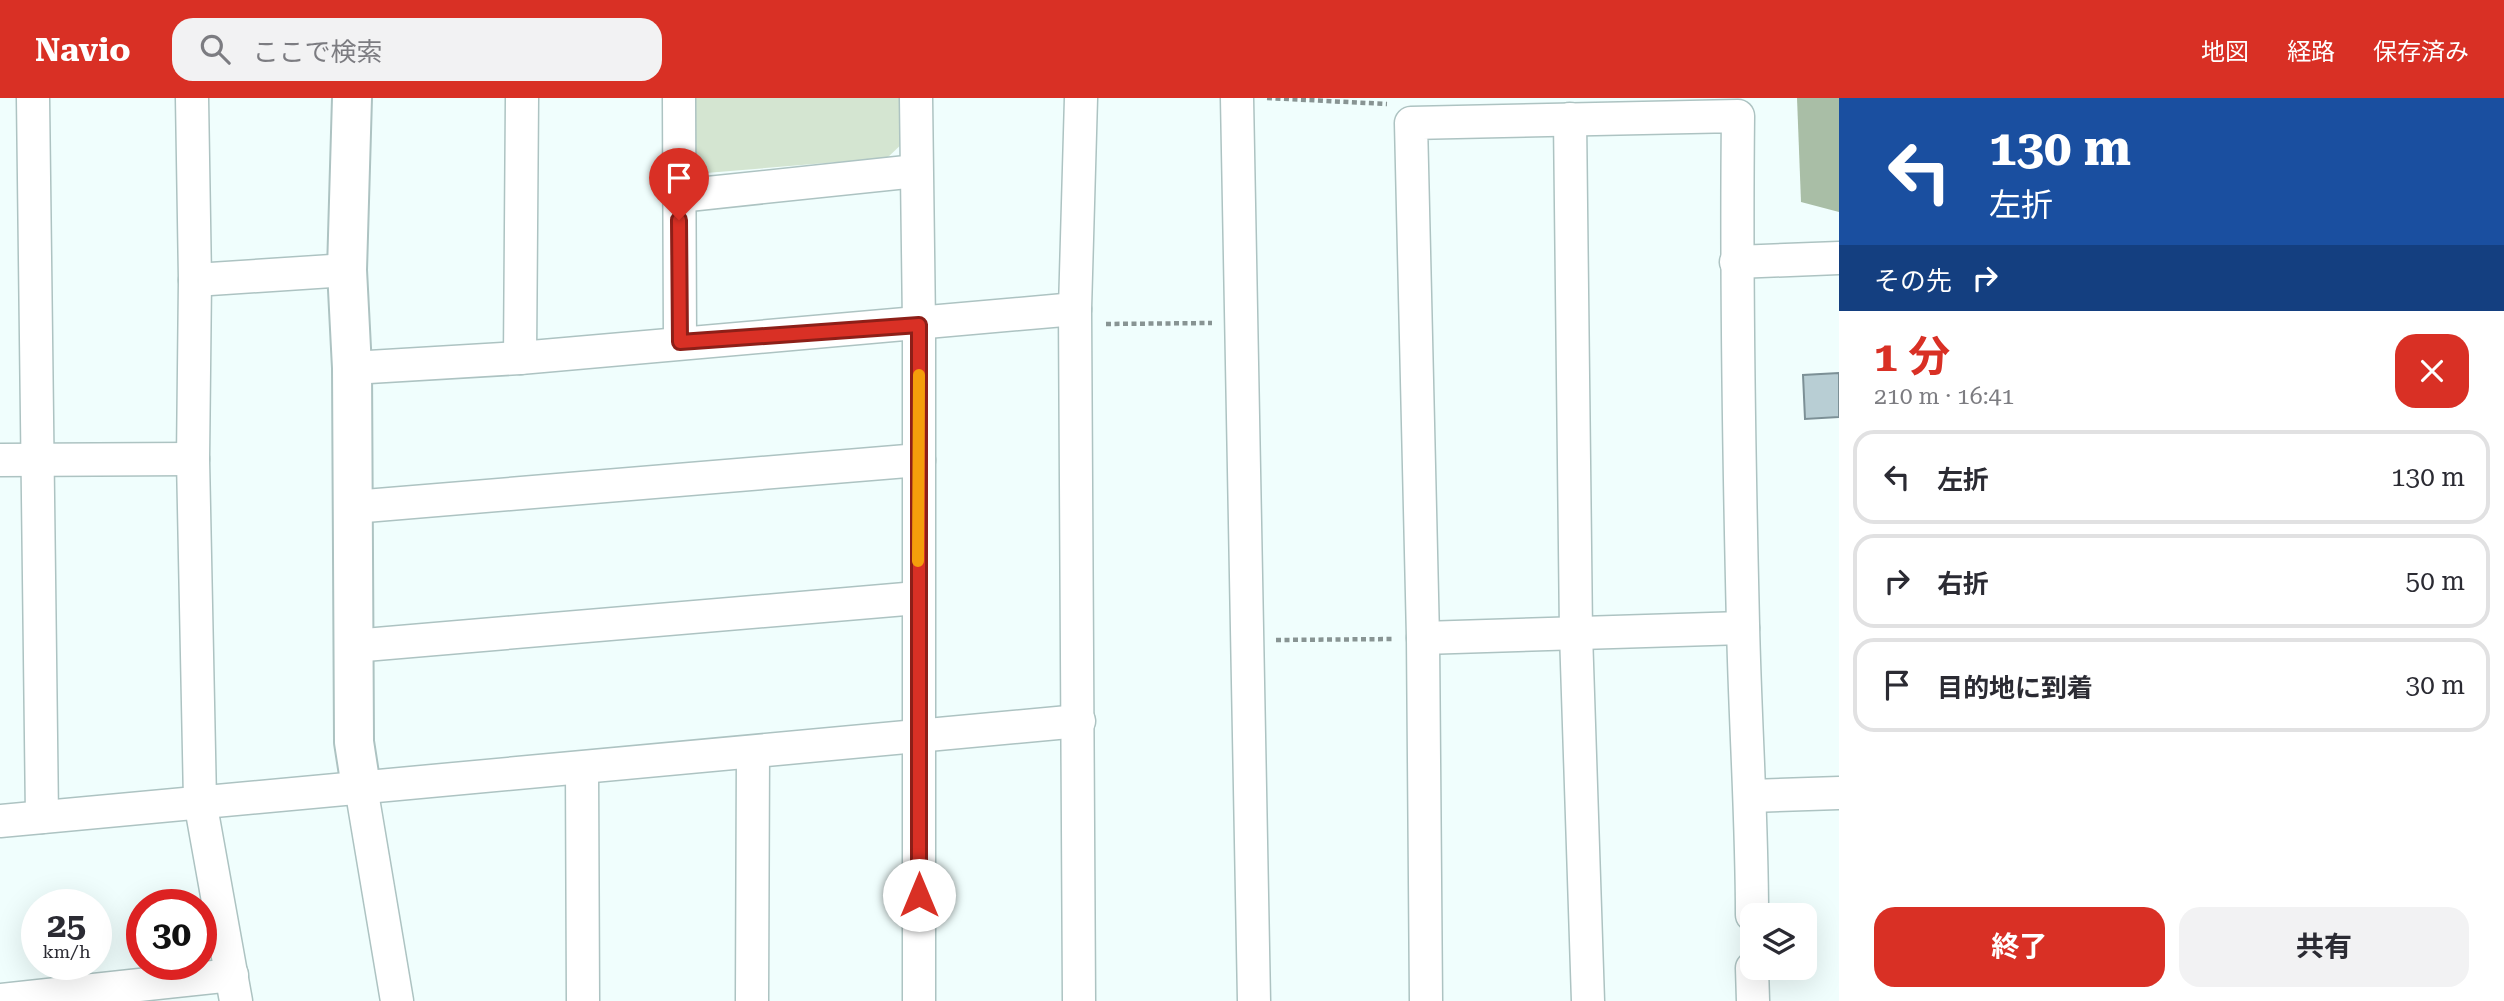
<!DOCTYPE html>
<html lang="ja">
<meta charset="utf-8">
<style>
body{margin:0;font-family:"Roboto Serif","Noto Sans JP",serif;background:#f2f2f3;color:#2b2b33;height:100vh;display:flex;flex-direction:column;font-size:26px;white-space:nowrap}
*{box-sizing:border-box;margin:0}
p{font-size:23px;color:#7c7c81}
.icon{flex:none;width:38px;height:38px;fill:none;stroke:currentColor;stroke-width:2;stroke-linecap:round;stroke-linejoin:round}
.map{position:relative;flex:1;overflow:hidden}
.panel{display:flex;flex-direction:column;background:#fff;width:665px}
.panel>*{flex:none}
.hud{background:#1a4fa0;color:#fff;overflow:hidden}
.buttons{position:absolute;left:1740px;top:805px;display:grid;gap:14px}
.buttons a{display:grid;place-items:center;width:77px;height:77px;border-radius:14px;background:#fff;box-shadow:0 7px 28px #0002;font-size:35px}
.speed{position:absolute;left:21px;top:791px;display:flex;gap:14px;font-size:35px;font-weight:700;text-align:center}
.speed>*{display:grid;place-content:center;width:91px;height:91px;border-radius:50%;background:#fff;box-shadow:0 7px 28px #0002;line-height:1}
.speed small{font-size:18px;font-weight:400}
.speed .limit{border:10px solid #d22;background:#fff;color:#111}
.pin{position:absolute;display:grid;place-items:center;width:60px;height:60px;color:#fff;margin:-72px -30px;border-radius:50% 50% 50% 0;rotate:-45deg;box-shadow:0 0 7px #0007}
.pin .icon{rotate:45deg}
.me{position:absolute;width:77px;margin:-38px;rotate:0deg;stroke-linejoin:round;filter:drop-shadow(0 0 5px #0008)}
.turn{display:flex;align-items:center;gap:24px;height:147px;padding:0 35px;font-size:32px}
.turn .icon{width:91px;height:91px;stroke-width:2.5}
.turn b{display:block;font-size:49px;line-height:60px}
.then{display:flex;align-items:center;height:66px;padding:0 35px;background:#0003;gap:14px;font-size:26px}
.round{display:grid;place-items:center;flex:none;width:74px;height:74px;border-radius:21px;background:#f2f2f3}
.summary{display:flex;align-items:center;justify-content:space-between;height:119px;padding:0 35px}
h1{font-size:42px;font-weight:700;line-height:52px;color:#d93025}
.action{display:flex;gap:14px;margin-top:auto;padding:14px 35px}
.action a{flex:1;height:80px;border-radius:21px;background:#d93025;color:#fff;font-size:28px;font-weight:700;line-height:80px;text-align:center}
.action a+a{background:#f2f2f3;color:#2b2b33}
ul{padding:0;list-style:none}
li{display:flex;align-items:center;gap:21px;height:94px;margin:0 14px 10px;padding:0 21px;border:4px solid #e1e1e2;border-radius:21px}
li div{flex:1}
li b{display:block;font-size:26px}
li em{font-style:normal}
header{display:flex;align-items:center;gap:42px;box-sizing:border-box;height:98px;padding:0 35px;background:#d93025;color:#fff}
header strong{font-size:33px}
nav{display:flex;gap:38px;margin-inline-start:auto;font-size:24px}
.search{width:490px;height:63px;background:#f2f2f3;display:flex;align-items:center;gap:18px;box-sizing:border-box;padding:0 24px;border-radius:21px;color:#7c7c81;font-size:26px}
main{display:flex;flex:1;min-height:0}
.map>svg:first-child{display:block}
.green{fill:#d4e5d1}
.forest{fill:#a9bea6}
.building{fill:#b8ced4;stroke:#7c9096;stroke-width:2}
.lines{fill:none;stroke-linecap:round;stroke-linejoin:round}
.street-casing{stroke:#adc3c2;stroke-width:35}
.secondary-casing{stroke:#adc3c2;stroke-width:42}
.path{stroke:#889493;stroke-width:4.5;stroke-dasharray:5 3.5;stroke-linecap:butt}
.street{stroke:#fff;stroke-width:32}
.secondary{stroke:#fff;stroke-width:38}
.route-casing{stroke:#8d1f18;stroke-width:18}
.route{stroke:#d93025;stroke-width:12}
.slow{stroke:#f59e0b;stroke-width:12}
</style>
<header>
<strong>Navio</strong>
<div class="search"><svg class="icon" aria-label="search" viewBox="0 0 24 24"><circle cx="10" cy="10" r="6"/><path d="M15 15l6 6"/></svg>ここで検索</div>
<nav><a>地図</a><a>経路</a><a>保存済み</a></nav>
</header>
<main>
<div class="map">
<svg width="1839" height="903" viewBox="0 0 1839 903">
<rect width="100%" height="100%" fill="#f0fefd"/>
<polygon class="green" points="695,0 905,0 905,43 887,60 706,75 693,62"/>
<polygon class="forest" points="1797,0 1839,0 1839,114 1801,104"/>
<polygon class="building" points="1839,275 1839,319 1805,321 1803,277"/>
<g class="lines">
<g class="street-casing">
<g id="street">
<polyline points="33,0 42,719"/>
<polyline points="192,0 195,182 193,361 200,703 236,903"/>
<polyline points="679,0 680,244"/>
<polyline points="916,0 919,227 919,903"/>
<polyline points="1237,0 1254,903"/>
<polyline points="1570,21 1576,535 1588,903"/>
<polyline points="679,98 916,73"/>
<polyline points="1736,164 1839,160"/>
<polyline points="195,182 347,172"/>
<polyline points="520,260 522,0"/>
<polyline points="352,270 520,260 1075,211"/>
<polyline points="0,362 193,361"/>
<polyline points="353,409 919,362"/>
<polyline points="1423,540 1743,530"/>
<polyline points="353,548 917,500"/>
<polyline points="582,670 583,903"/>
<polyline points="361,689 397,903"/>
<polyline points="1751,698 1839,695"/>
<polyline points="0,723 1079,623"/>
<polyline points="1752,870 1753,903"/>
<polyline points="0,902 232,877"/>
<polyline points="752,903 753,654"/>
<polyline points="1079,903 1075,211 1081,0"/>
<path d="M1426 903 1423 540 1411 25 1738 18C1736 187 1739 357 1743 526 1745 623 1752 720 1752 817"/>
</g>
</g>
<g class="secondary-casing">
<polyline id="secondary" points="352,0 347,172 352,270 354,644 361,689"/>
</g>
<g class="path">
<polyline points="1267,0 1387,6"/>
<polyline points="1106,226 1212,225"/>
<polyline points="1276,542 1394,541"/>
</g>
<use href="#street" class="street"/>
<use href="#secondary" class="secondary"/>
</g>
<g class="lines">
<g class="route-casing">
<polyline id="route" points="679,122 680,244 919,227 919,797"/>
</g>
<use href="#route" class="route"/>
<polyline class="slow" points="918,463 919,277"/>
</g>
</svg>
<div class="buttons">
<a><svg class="icon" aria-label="layers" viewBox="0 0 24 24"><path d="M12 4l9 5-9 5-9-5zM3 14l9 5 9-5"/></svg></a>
</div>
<div class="speed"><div>25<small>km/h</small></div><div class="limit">30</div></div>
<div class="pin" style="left:679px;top:122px;background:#d93025"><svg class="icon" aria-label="arrive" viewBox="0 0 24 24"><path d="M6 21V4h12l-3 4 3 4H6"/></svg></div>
<svg class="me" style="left:919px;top:797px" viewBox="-20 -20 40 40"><circle r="19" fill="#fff"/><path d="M0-13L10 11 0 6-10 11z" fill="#d93025"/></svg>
</div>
<section class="panel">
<div class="hud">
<div class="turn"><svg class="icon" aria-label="left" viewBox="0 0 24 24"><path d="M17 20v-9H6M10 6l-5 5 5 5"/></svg><div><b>130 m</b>左折</div></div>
<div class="then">その先<svg class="icon" aria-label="right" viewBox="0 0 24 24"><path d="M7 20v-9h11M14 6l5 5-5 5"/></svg></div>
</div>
<div class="summary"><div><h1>1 分</h1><p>210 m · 16:41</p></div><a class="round" style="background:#d93025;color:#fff"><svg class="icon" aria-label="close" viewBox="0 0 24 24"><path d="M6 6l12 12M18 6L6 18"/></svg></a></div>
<ul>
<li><svg class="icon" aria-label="left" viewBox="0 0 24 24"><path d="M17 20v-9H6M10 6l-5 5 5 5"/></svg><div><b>左折</b></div><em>130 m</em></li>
<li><svg class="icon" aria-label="right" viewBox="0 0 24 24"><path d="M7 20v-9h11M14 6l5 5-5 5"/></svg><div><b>右折</b></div><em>50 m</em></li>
<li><svg class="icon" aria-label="arrive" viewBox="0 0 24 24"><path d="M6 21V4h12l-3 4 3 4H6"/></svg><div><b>目的地に到着</b></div><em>30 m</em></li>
</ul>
<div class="action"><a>終了</a><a>共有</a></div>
</section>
</main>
